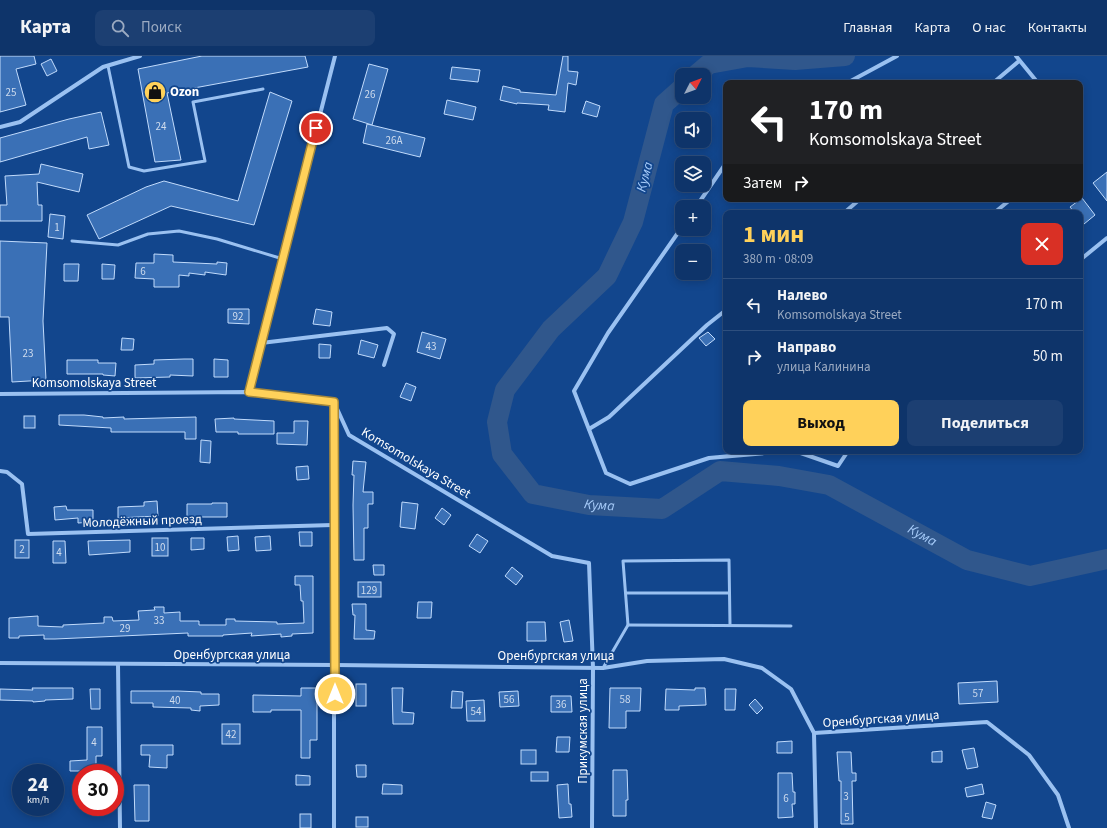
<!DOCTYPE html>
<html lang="ru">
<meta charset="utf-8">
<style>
body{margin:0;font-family:"Source Sans 3",sans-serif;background:#1c3f72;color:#f1f3f6;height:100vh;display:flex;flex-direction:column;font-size:15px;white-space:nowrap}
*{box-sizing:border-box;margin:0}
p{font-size:13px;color:#9baac1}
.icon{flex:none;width:22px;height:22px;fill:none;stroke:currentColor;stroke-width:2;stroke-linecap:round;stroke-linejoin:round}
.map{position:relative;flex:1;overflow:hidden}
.details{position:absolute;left:723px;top:154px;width:360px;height:244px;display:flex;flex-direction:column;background:#0e346a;border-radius:8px;box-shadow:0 2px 10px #0003,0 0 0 1px #2e4f7e}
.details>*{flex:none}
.banner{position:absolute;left:723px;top:24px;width:360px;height:122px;border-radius:8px;box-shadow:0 2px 10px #0003,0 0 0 1px #2e4f7e;background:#202124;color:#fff;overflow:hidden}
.needle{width:26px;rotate:48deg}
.fabs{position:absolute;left:675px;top:12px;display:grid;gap:8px}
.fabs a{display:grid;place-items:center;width:36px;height:36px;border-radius:8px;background:#0e346a;box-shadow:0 2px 10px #0003,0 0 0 1px #2e4f7e;font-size:20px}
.speed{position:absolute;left:12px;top:708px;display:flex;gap:8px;font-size:20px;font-weight:700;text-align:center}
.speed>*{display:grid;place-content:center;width:52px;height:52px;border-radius:50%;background:#0e346a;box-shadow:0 2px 10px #0003,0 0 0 1px #2e4f7e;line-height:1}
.speed small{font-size:10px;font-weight:400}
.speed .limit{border:6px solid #d22;background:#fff;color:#111}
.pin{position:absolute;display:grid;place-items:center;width:34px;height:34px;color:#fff;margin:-17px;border:2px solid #fff;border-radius:50%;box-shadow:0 1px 4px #0007}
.me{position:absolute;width:44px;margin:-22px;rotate:0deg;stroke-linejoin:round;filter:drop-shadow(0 0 3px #0008)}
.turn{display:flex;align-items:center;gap:14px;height:84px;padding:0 20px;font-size:18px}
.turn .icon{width:52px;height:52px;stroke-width:2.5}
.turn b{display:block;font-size:28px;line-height:34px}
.then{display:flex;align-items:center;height:38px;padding:0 20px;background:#0003;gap:8px;font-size:15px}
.round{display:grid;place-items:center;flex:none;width:42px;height:42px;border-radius:8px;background:#1c3f72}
.head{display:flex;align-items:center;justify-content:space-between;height:68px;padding:0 20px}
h1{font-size:24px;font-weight:700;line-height:30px;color:#ffd15a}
.cta{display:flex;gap:8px;margin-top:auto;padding:8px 20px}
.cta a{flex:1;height:46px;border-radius:8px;background:#ffd15a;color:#111;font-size:16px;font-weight:700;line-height:46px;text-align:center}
.cta a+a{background:#1c3f72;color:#f1f3f6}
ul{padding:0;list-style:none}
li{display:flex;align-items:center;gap:12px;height:52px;padding:0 20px;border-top:1px solid #2e4f7e}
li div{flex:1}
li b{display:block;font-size:15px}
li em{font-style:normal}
header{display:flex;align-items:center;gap:24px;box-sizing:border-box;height:56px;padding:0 20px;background:#0e346a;border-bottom:1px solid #2e4f7e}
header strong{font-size:19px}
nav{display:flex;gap:22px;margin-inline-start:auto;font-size:14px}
.search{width:280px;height:36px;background:#1c3f72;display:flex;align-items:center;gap:10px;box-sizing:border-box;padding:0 14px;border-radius:8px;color:#9baac1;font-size:15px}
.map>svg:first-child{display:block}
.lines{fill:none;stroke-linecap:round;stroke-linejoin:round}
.river{stroke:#30578c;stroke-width:20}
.building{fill:#3a70b6;stroke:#c1dbfc}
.lane{stroke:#9ac1f1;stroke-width:3}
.street{stroke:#9ac1f1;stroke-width:4}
.route-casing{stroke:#a6883a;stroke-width:10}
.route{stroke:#ffd15a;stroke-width:7}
.labels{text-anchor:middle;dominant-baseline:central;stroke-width:3.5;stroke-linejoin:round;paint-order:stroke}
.number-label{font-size:11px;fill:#cedbed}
.poi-label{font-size:13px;font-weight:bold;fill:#fff;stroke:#12468d;text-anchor:start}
.street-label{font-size:13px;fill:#fff;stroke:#12468d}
.water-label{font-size:14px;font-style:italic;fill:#a6cbf9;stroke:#12468d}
</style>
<header>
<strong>Карта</strong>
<div class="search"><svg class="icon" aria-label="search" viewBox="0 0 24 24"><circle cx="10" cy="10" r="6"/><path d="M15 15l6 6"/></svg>Поиск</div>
<nav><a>Главная</a><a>Карта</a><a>О нас</a><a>Контакты</a></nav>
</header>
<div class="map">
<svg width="1107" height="772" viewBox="0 0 1107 772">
<rect width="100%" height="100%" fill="#12468d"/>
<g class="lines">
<g class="river">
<polyline points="696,19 709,8 748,1 795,4 845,0"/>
<path id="s1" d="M682 32 664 48 633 166 607 220 551 273 505 334 497 366 502 398 533 438 589 449 662 453 720 415 779 420 829 429 967 504 1030 520 1107 503"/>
</g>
</g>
<g class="building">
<polygon points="0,0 34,0 36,8 16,13 26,49 0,56"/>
<polygon points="202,0 305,0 308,11 167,37 181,104 155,106 138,13"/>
<polygon points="563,0 568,0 568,15 578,16 576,29 568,27 565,56 548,54 549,49 517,47 517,48 500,44 503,30 520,34 520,36 556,39"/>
<polygon points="51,3 57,15 47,20 41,8"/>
<polygon points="369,8 388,13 372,69 353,63"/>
<polygon points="452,11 480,14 478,26 450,23"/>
<polygon points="270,36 292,45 254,169 171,150 99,183 87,159 146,131 164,125 238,145"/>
<polygon points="447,44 476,51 473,64 444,58"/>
<polygon points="586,45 600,50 597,61 582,57"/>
<polygon points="101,56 109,89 89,93 87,81 0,106 0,82 69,63"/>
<polygon points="367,68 425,82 420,101 363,87"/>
<polygon points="41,108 83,118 79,136 37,126 38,149 42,149 42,165 0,165 0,149 7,149 5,120 39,118"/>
<polygon points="1107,116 1107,145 1093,127"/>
<polygon points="1082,142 1095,159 1084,168 1080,163 1080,157 1075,157 1070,151"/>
<polygon points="50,158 65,160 63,183 48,181"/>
<polygon points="0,185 47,187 43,265 46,324 12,326 9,261 0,261"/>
<polygon points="154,198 173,199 173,206 217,208 217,206 227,207 226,219 205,216 205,219 189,217 189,220 179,219 179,231 154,231 154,223 135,222 136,207 154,207"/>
<polygon points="64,208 79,208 78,225 64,225"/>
<polygon points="102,208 115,209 114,223 102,223"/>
<polygon points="228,253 249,253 249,268 228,267"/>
<polygon points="316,253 332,256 330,270 313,268"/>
<polygon points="422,276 446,283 440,303 417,296"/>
<polygon points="708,276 715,283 706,290 699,282"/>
<polygon points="122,282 134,283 133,294 121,294"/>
<polygon points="361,284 378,289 374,302 358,298"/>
<polygon points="319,288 331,289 330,302 319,302"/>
<polygon points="184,303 193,303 193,320 170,319 170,321 135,322 135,309 154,308 154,304"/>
<polygon points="214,303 228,304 228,321 214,321"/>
<polygon points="67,304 98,304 98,307 116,307 115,320 103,319 103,318 67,318"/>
<polygon points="406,327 416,331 411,345 400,341"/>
<polygon points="59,359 84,359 103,361 103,362 124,361 124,363 196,361 196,383 185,383 185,376 111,376 111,372 59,369"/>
<rect x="24" y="360" width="11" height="12"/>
<polygon points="234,362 234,363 274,365 274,378 238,378 238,376 216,376 215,363"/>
<polygon points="294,365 308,365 307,389 277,388 277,377 294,377"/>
<polygon points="201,384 211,385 210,407 200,406"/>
<polygon points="353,405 366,406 363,436 373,436 373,448 368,448 368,472 364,472 364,504 354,504 353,449 354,419 352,419"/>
<polygon points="308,410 309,423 297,424 296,411"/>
<polygon points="157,445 158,460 118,462 118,451 144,450 144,446"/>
<polygon points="402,446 418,448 415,473 400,471"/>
<polygon points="212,447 227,447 227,461 187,461 187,448 212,448"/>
<polygon points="66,450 67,454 93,454 93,466 78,467 78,462 55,464 54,451"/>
<polygon points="442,452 451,459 444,469 435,462"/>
<polygon points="299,476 312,476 312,490 300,490"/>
<polygon points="477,478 488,485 480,497 469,490"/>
<polygon points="238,480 239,494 228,495 227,481"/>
<polygon points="270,480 271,494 256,495 255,481"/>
<rect x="152" y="482" width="16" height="18"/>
<polygon points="191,482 204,482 204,493 191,494"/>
<rect x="15" y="484" width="14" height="18"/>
<polygon points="130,484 130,496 89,499 88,485"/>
<polygon points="53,485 65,485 66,507 53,507"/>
<polygon points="373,509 384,509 384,519 374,519"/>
<polygon points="512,511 523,520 516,529 505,520"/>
<polygon points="295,520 313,520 313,577 292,578 292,580 281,581 281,578 251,580 252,577 223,579 223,580 188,580 188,577 55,583 44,583 44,579 19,580 19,582 9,582 9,562 38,560 38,570 63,571 63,569 104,567 104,561 112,561 113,565 139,564 138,555 155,554 154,551 164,551 164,557 180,556 180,565 199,565 199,569 226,569 226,563 235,563 235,565 277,566 277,568 304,567 303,545 301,545 300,529 295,529"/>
<rect x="358" y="526" width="23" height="15"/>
<polygon points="418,546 432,546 431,562 417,562"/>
<polygon points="352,548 366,548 366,574 375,575 374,583 354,583 355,559 353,559"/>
<polygon points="569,564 573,585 564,586 560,566"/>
<polygon points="527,566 545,566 546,585 527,585"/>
<polygon points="997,625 998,646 959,648 958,627"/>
<rect x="356" y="628" width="10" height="22"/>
<polygon points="32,632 73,632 73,643 45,644 45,645 33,646 33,645 0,644 0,633 33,634"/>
<polygon points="301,632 317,632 317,684 310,684 310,702 301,702 301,654 271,654 271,656 253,656 253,639 301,640"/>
<polygon points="392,632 403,632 402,656 414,657 413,668 393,668"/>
<polygon points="610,632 641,632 640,655 626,655 626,672 609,672"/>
<polygon points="695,632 705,632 706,649 679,650 679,654 665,654 666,633 695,634"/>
<polygon points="90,633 100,633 100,653 91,653"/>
<polygon points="725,633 736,633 735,654 725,654"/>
<polygon points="131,635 178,635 201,636 201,638 219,638 219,649 200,650 200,655 191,654 191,652 153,651 153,647 131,647"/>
<polygon points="452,635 463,636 462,652 451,652"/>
<polygon points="518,635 519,650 500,651 499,636"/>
<polygon points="551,640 571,640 572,656 551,656"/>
<polygon points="755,643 763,652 757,658 749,649"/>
<polygon points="484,644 485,665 467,665 466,645"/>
<rect x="222" y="668" width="18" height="20"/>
<polygon points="87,671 102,671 102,700 96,700 96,715 70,715 70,705 87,704"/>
<polygon points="557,681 570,681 569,696 556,696"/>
<polygon points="792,685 792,697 777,697 777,686"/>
<polygon points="141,689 173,689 173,699 167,699 167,712 149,711 150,699 141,699"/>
<polygon points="974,692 978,711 967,713 962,694"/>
<rect x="521" y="694" width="15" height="14"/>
<polygon points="942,695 942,706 932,706 932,696"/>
<polygon points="837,696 851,696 852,717 856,717 856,725 852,725 853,768 841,768 841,725 839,725"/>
<polygon points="356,709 366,709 366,721 357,721"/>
<polygon points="613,714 627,714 628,744 626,744 626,760 613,760"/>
<rect x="531" y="716" width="17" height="9"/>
<polygon points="778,717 792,717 793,736 795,736 795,748 792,748 793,761 778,762"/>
<polygon points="296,719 310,720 310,729 296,729"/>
<polygon points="383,728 402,729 402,738 382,738"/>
<polygon points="568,728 569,748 571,748 572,761 559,762 557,729"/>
<polygon points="982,728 984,738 967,741 965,732"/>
<polygon points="134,729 149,729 149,765 135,765"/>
<polygon points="986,746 996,749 992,763 982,761"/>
<rect x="300" y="758" width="11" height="14"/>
<rect x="356" y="761" width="12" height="10"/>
</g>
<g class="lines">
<g class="lane">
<polyline points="108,10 129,111 144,115 205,105 193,46 263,33"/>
<polyline points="72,185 118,189 148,178 179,175 217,183 283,203"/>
<polyline points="626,537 729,537"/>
<polyline points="628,569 791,570"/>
<polyline points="603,612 628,569 623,505 729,504 730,569"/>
</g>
<g class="street">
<polyline points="1016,0 1038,27"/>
<polyline points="847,27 897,0"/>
<polyline points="993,27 1019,5"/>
<polyline points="0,71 20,66 103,11 140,0"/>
<polyline points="696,151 726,107"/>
<polyline points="844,157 860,143"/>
<polyline points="994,157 1011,143"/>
<polyline points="682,171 608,277 574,335 606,417 630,428 709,402 788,395"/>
<polyline points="1080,204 1107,182"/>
<polyline points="261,287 387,272 394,278 384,309"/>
<polyline points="249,336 335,0"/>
<polyline points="0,338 249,336 334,346 349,379 552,500 589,507 593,612 592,772"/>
<polyline points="334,348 334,772"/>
<polyline points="589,373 609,361 707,269 726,254"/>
<polyline points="795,395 838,410 848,395"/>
<polyline points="0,415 7,416 22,428 28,478 333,469"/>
<polyline points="0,607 335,609 603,612 647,605 724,603 762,612 791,633 814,677 987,666 1029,699 1058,739 1069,772"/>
<polyline points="118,608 120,772"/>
<polyline points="814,677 816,772"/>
</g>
</g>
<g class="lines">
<g class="route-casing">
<polyline id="route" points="316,72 249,336 334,346 335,638"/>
</g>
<use href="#route" class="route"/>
</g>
<defs>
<g id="shop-disc" transform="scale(1.15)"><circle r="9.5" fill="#ffd15a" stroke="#12468d"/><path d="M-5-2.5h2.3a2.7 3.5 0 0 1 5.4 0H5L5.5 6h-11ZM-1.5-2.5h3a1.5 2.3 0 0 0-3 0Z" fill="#111"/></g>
</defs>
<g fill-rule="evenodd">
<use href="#shop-disc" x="155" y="36"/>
</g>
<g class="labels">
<g class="number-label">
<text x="11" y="36">25</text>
<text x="370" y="38">26</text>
<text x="161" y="70">24</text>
<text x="394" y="84">26А</text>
<text x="57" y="171">1</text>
<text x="143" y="215">6</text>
<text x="238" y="260">92</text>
<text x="431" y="290">43</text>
<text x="28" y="297">23</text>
<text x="160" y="491">10</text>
<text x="22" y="493">2</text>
<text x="59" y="496">4</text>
<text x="369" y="534">129</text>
<text x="159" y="564">33</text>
<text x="125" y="572">29</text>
<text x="978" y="637">57</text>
<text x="509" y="643">56</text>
<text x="625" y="643">58</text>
<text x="175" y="644">40</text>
<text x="561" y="648">36</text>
<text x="476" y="655">54</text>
<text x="231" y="678">42</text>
<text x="94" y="686">4</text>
<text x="846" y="740">3</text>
<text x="786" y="742">6</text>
<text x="847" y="761">5</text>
</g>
<g class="poi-label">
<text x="170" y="36">Ozon</text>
</g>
<g class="street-label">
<text x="94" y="327">Komsomolskaya Street</text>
<text transform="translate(416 407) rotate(31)">Komsomolskaya Street</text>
<text transform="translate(142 465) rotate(-2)">Молодёжный проезд</text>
<text x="232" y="599">Оренбургская улица</text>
<text x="556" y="600">Оренбургская улица</text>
<text transform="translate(881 663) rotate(-4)">Оренбургская улица</text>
<text transform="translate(583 675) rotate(-90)">Прикумская улица</text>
</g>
<g class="water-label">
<text transform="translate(645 121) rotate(-75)">Кума</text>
<text stroke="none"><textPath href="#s1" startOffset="543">Кума</textPath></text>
<text stroke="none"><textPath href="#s1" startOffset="891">Кума</textPath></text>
</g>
</g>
</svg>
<div class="fabs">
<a><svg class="needle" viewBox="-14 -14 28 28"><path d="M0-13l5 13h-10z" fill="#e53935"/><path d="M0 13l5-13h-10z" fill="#9baac1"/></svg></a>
<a><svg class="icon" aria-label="sound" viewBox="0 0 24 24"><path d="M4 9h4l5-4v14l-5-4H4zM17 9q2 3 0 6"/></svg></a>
<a><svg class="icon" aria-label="layers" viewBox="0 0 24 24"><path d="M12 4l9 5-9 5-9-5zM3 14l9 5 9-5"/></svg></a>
<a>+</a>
<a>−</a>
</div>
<div class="speed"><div>24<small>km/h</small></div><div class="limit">30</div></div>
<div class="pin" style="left:316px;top:72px;background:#d93025"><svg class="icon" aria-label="arrive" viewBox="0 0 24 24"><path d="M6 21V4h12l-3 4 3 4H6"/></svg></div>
<svg class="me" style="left:335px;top:638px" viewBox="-20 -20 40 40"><circle r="17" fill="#ffd15a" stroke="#fff" stroke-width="3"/><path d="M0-11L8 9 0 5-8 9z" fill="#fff"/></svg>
<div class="banner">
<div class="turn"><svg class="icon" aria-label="left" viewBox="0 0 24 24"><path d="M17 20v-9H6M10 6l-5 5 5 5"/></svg><div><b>170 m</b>Komsomolskaya Street</div></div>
<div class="then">Затем<svg class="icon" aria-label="right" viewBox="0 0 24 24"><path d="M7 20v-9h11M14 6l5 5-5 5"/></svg></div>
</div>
<section class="details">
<div class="head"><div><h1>1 мин</h1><p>380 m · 08:09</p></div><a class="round" style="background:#d93025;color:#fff"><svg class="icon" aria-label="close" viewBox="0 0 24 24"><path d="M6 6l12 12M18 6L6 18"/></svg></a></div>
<ul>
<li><svg class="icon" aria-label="left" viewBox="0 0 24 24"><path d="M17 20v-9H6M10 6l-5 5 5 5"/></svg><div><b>Налево</b><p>Komsomolskaya Street</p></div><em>170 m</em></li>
<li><svg class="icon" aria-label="right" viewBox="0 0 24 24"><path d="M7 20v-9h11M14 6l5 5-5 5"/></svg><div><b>Направо</b><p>улица Калинина</p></div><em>50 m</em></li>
</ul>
<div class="cta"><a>Выход</a><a>Поделиться</a></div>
</section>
</div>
